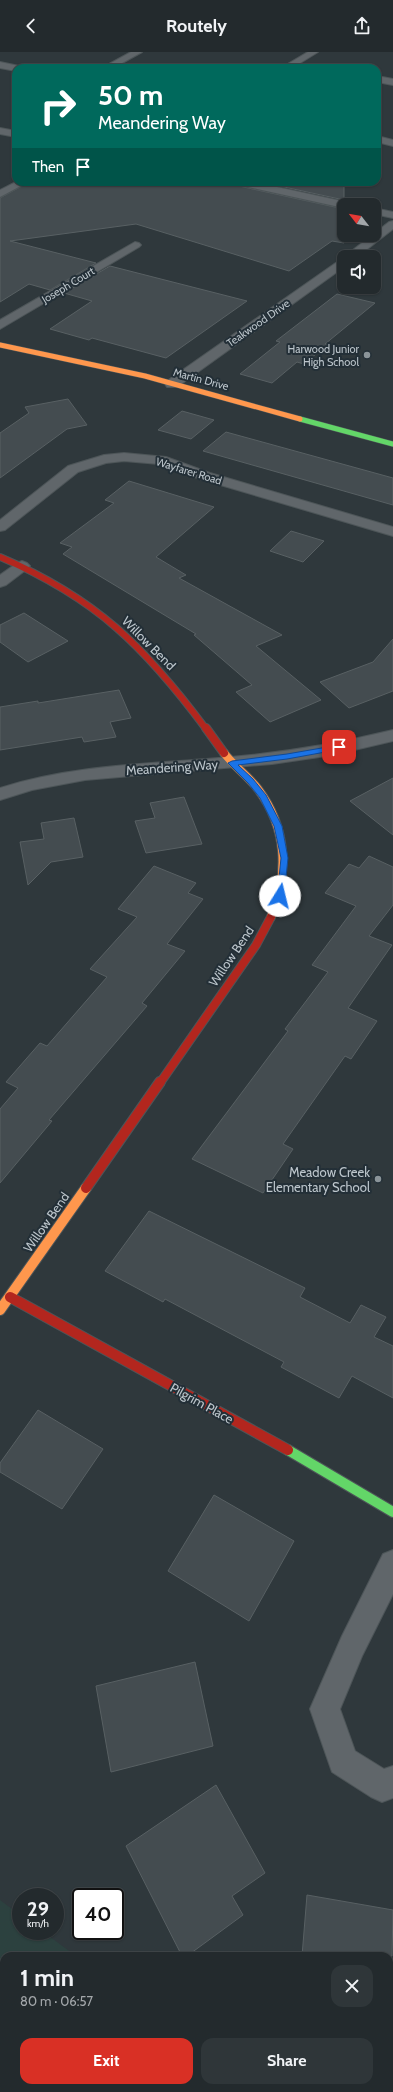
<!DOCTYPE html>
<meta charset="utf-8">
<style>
body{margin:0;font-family:Cabin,sans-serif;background:#2f3639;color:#f1f3f6;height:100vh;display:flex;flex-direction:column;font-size:15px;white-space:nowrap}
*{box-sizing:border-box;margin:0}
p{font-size:13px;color:#a3a7aa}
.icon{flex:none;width:22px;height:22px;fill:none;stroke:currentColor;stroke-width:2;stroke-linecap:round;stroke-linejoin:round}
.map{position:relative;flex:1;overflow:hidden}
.details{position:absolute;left:0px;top:1900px;width:393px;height:140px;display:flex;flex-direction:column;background:#232a2d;border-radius:12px 12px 0 0;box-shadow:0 1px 3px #0004,0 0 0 1px #404649}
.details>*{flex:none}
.top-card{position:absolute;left:12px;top:12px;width:369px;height:122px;border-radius:12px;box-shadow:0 1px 3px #0004,0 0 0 1px #404649;background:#00695c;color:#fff;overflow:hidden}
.needle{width:26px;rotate:301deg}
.tools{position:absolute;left:337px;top:146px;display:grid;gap:8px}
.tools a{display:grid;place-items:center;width:44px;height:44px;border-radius:8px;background:#232a2d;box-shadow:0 1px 3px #0004,0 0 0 1px #404649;font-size:20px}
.speed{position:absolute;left:12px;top:1836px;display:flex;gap:8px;font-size:20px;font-weight:700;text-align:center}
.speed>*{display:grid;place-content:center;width:52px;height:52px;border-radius:50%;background:#232a2d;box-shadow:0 1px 3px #0004,0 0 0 1px #404649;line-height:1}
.speed small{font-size:10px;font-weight:400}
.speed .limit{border:2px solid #111;border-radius:6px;background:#fff;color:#111}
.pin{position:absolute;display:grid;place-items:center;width:34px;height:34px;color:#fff;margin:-17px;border-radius:8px;box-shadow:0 2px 6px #0006}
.me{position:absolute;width:44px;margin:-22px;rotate:9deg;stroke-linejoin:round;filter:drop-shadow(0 0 3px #0008)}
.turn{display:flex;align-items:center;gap:14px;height:84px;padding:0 20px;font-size:18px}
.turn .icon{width:52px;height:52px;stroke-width:2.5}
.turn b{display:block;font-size:28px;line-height:34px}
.then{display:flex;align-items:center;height:38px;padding:0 20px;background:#0003;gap:8px;font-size:15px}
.round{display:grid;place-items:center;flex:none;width:42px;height:42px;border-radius:12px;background:#2f3639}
.summary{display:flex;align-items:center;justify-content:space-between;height:68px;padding:0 20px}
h1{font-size:24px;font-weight:700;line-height:30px}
.button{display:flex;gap:8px;margin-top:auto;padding:8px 20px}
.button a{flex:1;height:46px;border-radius:12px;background:#d93025;color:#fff;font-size:16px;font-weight:700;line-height:46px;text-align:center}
.button a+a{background:#2f3639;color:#f1f3f6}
header{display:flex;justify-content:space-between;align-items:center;height:52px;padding:0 20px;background:#232a2d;font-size:18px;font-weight:700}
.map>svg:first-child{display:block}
.green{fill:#2c413f}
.building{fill:#444c50;stroke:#586063}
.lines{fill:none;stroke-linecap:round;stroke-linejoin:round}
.street-casing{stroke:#4d5558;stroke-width:2}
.fast-far1-casing{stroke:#4d5558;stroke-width:6}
.fast-casing{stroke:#4d5558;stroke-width:12}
.slow-far2-casing{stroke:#4d5558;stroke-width:6}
.slow-far1-casing{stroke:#4d5558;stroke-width:10}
.slow-casing{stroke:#4d5558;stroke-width:12}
.jam-far2-casing{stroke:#4d5558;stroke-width:8}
.jam-far1-casing{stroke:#4d5558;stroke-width:10}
.jam-casing{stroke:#4d5558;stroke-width:12}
.path{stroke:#61686a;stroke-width:3.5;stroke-dasharray:4.5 4.5;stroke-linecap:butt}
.street{fill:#60666a;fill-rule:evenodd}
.fast-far1{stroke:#63d668;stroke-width:5}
.fast{stroke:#63d668;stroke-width:10}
.slow-far2{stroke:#ff974d;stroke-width:5}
.slow-far1{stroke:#ff974d;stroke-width:8}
.slow{stroke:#ff974d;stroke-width:10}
.jam-far2{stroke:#b3261e;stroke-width:6}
.jam-far1{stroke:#b3261e;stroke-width:8}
.jam{stroke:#b3261e;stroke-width:10}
.route{fill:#1a73e8;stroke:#114b97}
.poi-dot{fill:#8b9499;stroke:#232f37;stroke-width:1.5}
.labels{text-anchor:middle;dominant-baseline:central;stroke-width:4;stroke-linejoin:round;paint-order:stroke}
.far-street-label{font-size:11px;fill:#bcc5cb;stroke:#232f37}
.far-poi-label{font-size:11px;fill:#bcc5cb;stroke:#232f37;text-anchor:end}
.street-label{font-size:13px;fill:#bcc5cb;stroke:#232f37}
.poi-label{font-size:13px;fill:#bcc5cb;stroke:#232f37;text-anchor:end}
</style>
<header><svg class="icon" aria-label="back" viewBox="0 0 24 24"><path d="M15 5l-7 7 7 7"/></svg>Routely<svg class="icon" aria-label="share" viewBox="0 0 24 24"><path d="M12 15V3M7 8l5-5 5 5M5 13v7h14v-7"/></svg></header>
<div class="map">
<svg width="393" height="2040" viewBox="0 0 393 2040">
<rect width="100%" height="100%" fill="#2f383c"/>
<polygon class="green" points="0,1848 21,1864 21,1879 42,1879 76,1904 4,1904 4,2036 256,2036 262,2040 0,2040"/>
<g class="building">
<polygon points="29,130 233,130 239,134 344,157 344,191 332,189 289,219 136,172 10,189 96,211 50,238 29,232 0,250 0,146"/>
<polygon points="261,130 344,130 344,148"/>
<polygon points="110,214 247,249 166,306 92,286 89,288 50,277 92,249 64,241"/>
<polygon points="337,242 375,251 325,292 328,292 304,312 297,310 272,331 240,322 280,290 276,289"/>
<polygon points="68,347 87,373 67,377 0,426 0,381 29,361 25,355"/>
<polygon points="182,359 214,368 191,387 158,378"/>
<polygon points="226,380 393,426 393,453 203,399"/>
<polygon points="129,429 214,455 156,505 186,523 179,526 282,583 256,594 321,648 270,670 236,640 252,633 194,583 196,582 63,502 72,495 60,491 114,451 105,448"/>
<polygon points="291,479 324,489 303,510 270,499"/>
<polygon points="24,561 68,589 28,610 0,590 0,573"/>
<polygon points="393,587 393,639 349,656 320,630 373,610"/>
<polygon points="119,638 131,666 110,670 116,685 84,690 82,685 0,698 0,655 38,649 38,651"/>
<polygon points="393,726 393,783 350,749"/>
<polygon points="184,745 202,792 146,801 135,769 155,766 150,751"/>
<polygon points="74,766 83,805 51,810 28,833 20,790 44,787 41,771"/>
<polygon points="369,804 393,815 393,853 369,884 392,893 348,956 377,969 351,1007 345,1004 283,1092 293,1097 263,1141 192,1107 288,979 285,977 328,920 312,913 356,854 325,841 349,812 359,816"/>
<polygon points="154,814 196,831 188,841 203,847 167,892 185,899 142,951 147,954 49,1068 52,1069 0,1131 0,1057 18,1036 6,1030 40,991 47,994 107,925 90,917 137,865 118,857"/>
<polygon points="149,1159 305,1236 300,1245 350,1271 361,1253 386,1265 374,1285 393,1294 393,1346 352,1324 339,1346 281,1315 284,1310 165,1247 163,1250 105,1219"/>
<polygon points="38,1358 103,1397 62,1457 0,1420 0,1411"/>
<polygon points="214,1443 294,1489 249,1569 168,1519"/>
<polygon points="195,1610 213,1694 111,1720 96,1634"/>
<polygon points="216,1733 265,1821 232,1844 243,1863 187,1904 182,1904 126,1794"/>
<polygon points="307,1843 393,1858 392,1904 302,1904"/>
</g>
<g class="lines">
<g class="street-casing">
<g id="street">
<polygon points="131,0 142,0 113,16 102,16"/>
<polygon points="308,0 318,0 292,16 281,16"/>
<polygon points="0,10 19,14 20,16 16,16 16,19 0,16"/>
<polygon points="377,24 393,27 393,33 377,30"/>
<polygon points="0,76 16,79 16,85 0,82"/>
<polygon points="377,84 393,88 393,94 377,90"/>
<polygon points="16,130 28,130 0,145 0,138"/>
<polygon points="234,130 254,130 346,150 351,153 344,153 344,156 239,133"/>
<polygon points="374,156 393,160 393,166 374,162"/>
<polygon points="393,169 393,177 357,205 344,205 389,170"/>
<polygon points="135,190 139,191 141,193 139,195 0,277 0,268"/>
<polygon points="344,207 344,215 177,335 167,335 165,332 167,329 340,208"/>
<polygon points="124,401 166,405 210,421 393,475 393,484 200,427 159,412 124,409 106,411 78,420 5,478 0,479 0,468 68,414 104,403"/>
<polygon points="22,509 27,511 30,514 27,517 6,533 0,535 0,523 17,511"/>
<path d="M393 678V689L333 703 272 712 85 728 32 738 0 748V736C76 712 153 712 231 705 286 700 340 691 393 678Z"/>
<polygon points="393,1498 393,1542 362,1604 340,1657 355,1699 384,1717 393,1714 393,1746 382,1750 371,1745 332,1720 310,1657 342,1584 383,1502"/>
</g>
</g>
<g class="fast-far1-casing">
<polyline id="fast-far1" points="300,367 393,392"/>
</g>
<g class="fast-casing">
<polyline id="fast" points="288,1398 393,1460"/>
</g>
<g class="slow-far2-casing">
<polyline id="slow-far2" points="0,293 145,324 300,367"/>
</g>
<g class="slow-far1-casing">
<path id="slow-far1" d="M224 701C234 714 248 724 258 737 287 776 289 821 271 865"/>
</g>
<g class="slow-casing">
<polyline id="slow" points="0,1258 86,1136"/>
</g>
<g class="jam-far2-casing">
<path id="jam-far2" d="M0 505C96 546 145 595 206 677"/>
</g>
<g class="jam-far1-casing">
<g id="jam-far1">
<polyline points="206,676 224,701"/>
<polyline points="160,1031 256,893 271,865"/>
</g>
</g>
<g class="jam-casing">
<g id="jam">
<polyline points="86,1136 160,1030"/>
<polyline points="10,1245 288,1398"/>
</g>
</g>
<g class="path">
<polyline points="0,1980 4,1982"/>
<polyline points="104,2036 108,2040"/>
</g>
<use href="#street" class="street"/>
<use href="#fast-far1" class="fast-far1"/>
<use href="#fast" class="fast"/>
<use href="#slow-far2" class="slow-far2"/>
<use href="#slow-far1" class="slow-far1"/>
<use href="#slow" class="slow"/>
<use href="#jam-far2" class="jam-far2"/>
<use href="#jam-far1" class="jam-far1"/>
<use href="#jam" class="jam"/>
</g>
<polygon class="route" points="339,693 342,694 342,697 287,707 238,713 253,727 266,743 282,774 288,806 284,844 283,846 277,846 281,806 274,774 260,746 248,731 228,711 232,709 287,702"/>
<g class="poi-dot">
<circle cx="367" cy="303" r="4"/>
<circle cx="378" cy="1127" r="4"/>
</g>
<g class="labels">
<g class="far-street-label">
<text transform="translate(68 233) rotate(-31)">Joseph Court</text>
<text transform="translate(258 271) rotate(-35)">Teakwood Drive</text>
<text transform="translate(201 327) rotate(15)">Martin Drive</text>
<text transform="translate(189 419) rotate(17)">Wayfarer Road</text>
</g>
<g class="far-poi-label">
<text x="359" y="297">Harwood Junior<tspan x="359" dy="13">High School</tspan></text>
</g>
<g class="street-label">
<text transform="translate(149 591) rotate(45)">Willow Bend</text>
<text transform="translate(172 715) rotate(-4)">Meandering Way</text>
<text transform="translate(231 904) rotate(-56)">Willow Bend</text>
<text transform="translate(46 1170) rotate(-55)">Willow Bend</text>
<text transform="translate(202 1351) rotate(29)">Pilgrim Place</text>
</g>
<g class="poi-label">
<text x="370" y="1120">Meadow Creek<tspan x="370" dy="15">Elementary School</tspan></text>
</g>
</g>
</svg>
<div class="tools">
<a><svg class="needle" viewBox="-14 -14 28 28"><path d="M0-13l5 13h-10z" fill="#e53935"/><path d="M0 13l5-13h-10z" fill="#a3a7aa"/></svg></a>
<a><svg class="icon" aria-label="sound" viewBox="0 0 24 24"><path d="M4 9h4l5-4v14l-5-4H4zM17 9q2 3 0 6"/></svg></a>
</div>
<div class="speed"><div>29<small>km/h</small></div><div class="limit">40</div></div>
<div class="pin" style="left:339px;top:695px;background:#d93025"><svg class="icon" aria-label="arrive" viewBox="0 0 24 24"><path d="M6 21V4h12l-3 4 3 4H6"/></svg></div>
<svg class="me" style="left:280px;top:844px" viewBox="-20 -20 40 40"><circle r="19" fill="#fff"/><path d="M0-13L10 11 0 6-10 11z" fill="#1a73e8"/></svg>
<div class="top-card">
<div class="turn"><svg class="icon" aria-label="right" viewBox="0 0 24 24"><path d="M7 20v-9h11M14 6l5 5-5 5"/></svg><div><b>50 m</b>Meandering Way</div></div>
<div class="then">Then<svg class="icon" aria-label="arrive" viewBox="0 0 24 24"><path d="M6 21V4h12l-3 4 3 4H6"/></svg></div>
</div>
<section class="details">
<div class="summary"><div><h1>1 min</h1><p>80 m · 06:57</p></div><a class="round"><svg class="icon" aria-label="close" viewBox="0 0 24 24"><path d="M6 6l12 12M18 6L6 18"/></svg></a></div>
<div class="button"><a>Exit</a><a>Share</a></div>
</section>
</div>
